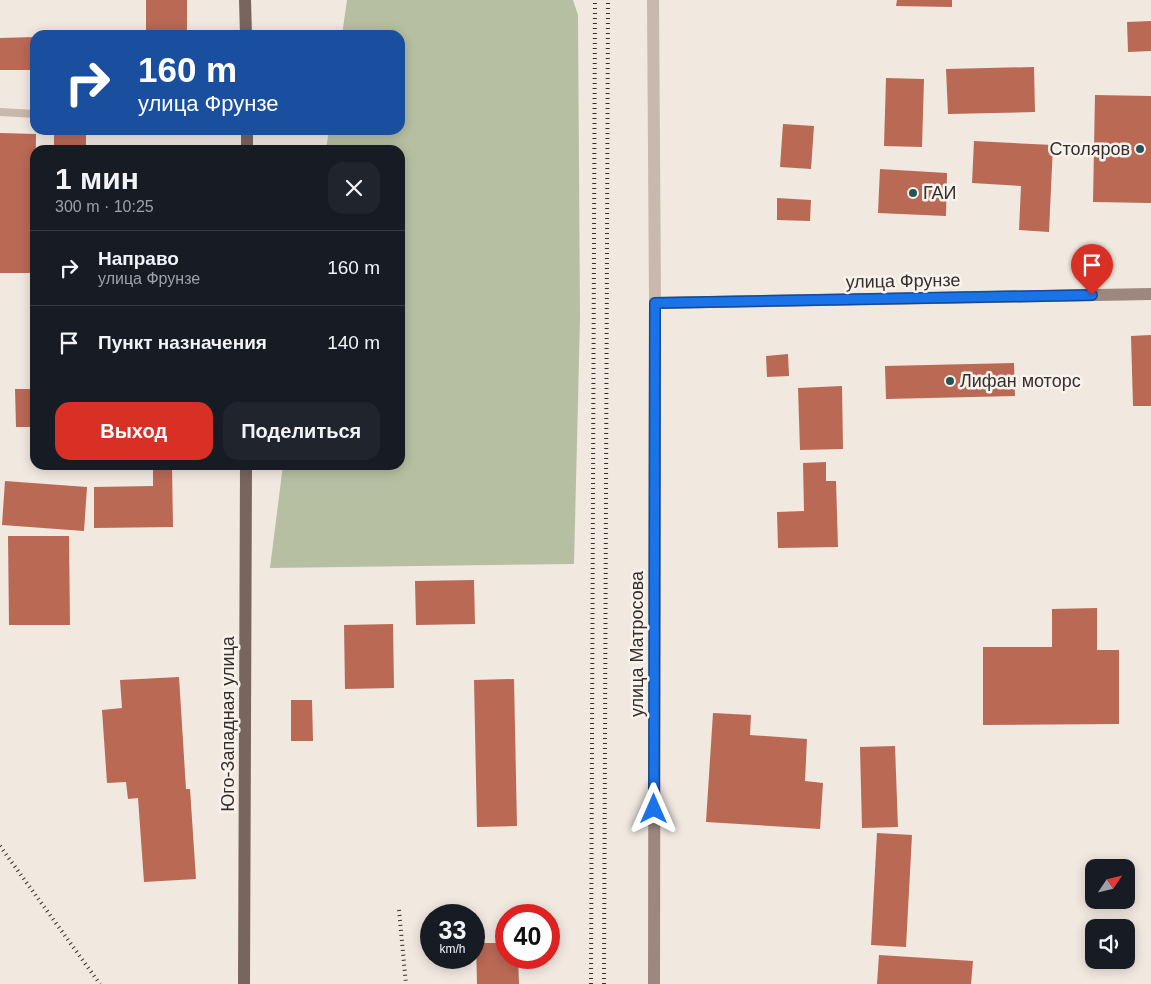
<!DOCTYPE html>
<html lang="ru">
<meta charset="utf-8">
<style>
body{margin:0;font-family:Arial,sans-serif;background:#20242c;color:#f1f3f6;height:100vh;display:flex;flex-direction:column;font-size:19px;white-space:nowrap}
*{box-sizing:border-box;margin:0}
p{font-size:16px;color:#9ea1a6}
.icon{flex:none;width:28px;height:28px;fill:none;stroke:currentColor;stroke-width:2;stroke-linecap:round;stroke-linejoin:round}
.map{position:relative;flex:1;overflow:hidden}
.sheet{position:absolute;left:30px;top:145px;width:375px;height:325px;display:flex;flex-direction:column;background:#171b24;border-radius:15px;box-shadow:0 2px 12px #0003}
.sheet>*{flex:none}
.guide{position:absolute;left:30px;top:30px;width:375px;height:105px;border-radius:15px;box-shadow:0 2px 12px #0003;background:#1a4fa0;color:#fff;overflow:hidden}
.needle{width:32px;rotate:55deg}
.fabs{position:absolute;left:1085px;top:859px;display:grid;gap:10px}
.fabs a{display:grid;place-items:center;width:50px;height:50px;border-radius:10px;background:#171b24;box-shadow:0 2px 12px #0003;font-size:25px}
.speed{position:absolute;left:420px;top:904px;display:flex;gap:10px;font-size:25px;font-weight:700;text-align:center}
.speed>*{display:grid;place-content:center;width:65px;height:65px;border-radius:50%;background:#171b24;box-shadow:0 2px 12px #0003;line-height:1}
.speed small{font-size:12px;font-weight:400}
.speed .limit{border:8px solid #d22;background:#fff;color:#111}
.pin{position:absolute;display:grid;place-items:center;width:42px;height:42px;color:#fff;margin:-51px -21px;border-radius:50% 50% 50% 0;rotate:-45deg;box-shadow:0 0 5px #0007}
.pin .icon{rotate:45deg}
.me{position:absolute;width:55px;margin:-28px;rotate:0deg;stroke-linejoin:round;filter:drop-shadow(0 0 4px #0008)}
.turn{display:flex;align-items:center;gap:18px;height:105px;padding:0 25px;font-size:22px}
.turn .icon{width:65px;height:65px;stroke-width:2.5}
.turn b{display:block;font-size:35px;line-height:42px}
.round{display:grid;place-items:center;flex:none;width:52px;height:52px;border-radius:15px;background:#20242c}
.overview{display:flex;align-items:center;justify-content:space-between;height:85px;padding:0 25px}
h1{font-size:30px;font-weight:800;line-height:38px}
.action{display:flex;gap:10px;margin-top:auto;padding:10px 25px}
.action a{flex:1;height:58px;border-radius:15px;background:#d93025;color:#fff;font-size:20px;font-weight:800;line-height:58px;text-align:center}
.action a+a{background:#20242c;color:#f1f3f6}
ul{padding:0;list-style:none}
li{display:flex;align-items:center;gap:15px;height:75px;padding:0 25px;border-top:1px solid #363941}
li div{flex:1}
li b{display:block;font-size:19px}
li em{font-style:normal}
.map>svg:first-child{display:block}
.green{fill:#b6bfa1}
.building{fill:#ba6955}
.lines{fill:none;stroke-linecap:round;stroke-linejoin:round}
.lane{stroke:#c8b8ad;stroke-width:8}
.street{stroke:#c8b8ad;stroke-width:12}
.secondary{stroke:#9c887f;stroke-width:12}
.primary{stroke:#78655e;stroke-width:12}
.rail{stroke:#372e2b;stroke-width:4;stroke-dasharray:1 4;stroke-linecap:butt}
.route-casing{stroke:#114b97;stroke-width:12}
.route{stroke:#1a73e8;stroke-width:9}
.poi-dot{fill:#245455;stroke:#f9f3ed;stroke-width:2}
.labels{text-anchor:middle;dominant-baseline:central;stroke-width:5;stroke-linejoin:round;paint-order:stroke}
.poi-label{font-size:18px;fill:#372e2b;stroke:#f9f3ed;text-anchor:start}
.street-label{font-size:18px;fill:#372e2b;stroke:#f9f3ed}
</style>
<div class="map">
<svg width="1151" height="984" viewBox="0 0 1151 984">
<rect width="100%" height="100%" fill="#f1e8e0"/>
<polygon class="green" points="347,0 573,0 578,15 580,318 574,564 270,568 283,465 400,465 400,150 326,150 329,130 400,130 400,35 342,35"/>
<g class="building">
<rect x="146" y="0" width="41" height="35"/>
<polygon points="897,0 952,0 952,7 896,6"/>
<polygon points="1151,21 1151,51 1128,52 1127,22"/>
<polygon points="35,37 35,70 0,70 0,38"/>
<polygon points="1034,67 1035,112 948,114 946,69"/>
<polygon points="886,78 924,79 922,147 884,146"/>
<polygon points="1095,95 1151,96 1151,203 1093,202"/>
<polygon points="783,124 814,126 811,169 780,167"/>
<polygon points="0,133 36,134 34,273 0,273"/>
<polygon points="54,133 86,134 86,150 54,150"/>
<polygon points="974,141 1053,145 1049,232 1019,230 1021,186 972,183"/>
<polygon points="106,147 176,148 176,150 106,150"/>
<polygon points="880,169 947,173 946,216 878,213"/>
<polygon points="777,198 811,200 810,221 777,220"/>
<polygon points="1151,335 1151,406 1133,406 1131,336"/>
<polygon points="788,354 789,376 767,377 766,356"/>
<polygon points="1014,363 1015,396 886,399 885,366"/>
<polygon points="842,386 843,449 800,450 798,388"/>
<polygon points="15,389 35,389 35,427 16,427"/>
<polygon points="826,462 826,481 836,481 838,547 778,548 777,512 804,511 803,463"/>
<polygon points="153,465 172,465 173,527 94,528 94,487 153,486"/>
<polygon points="5,481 87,487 84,531 2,525"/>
<polygon points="8,536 69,536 70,625 9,625"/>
<polygon points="474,580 475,624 416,625 415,581"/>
<polygon points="1097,608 1097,650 1119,650 1119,724 983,725 983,647 1052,647 1052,609"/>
<polygon points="393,624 394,688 345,689 344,625"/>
<polygon points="179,677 186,789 190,789 196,879 144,882 138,798 128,799 126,782 107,783 102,710 122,708 120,680"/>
<polygon points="514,679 517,826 477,827 474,680"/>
<polygon points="291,700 312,700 313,741 291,741"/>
<polygon points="713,713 751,715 750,735 807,739 805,781 823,783 820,829 706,822"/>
<polygon points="895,746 898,827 862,828 860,747"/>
<polygon points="877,833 912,835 906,947 871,945"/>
<polygon points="476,943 506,943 506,958 518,958 519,984 477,984"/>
<polygon points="879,955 973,961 971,984 877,984"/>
</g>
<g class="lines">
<polyline class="lane" points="0,112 35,114"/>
<polyline class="street" points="653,0 655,303"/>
<polyline class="secondary" points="654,984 655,303 1151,294"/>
<g class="primary">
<polyline points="245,0 246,35"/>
<polyline points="247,150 247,130"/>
<polyline points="244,984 246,465"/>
</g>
<g class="rail">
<polyline points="0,846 100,984"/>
<polyline points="399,910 406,984"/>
<polyline points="591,984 595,0"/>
<polyline points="604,984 608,0"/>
</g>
</g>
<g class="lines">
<g class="route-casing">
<polyline id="route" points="654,809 655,303 1092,295"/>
</g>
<use href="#route" class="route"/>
</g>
<g class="poi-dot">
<circle cx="1140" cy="149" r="5"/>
<circle cx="913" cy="193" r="5"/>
<circle cx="950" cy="381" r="5"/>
</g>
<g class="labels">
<g class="poi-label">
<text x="1130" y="149" text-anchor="end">Столяров</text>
<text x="923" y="193">ГАИ</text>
<text x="960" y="381">Лифан моторс</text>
</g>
<g class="street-label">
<text transform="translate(903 281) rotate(-1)">улица Фрунзе</text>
<text transform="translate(637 644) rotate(-90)">улица Матросова</text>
<text transform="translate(228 724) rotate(-90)">Юго-Западная улица</text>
</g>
</g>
</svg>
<div class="fabs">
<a><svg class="needle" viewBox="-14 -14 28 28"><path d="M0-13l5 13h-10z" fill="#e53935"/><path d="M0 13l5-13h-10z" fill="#9ea1a6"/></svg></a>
<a><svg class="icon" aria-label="sound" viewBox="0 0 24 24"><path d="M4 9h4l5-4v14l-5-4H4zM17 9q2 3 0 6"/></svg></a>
</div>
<div class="speed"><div>33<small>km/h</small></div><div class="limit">40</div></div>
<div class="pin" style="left:1092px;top:295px;background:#d93025"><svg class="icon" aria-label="arrive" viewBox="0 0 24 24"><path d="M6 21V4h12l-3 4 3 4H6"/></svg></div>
<svg class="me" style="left:654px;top:809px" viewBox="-20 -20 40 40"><path d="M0-17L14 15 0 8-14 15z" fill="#1a73e8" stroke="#fff" stroke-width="4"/></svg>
<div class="guide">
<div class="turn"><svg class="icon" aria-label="right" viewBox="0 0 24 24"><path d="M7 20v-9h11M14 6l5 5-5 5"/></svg><div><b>160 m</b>улица Фрунзе</div></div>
</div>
<section class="sheet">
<div class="overview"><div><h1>1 мин</h1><p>300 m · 10:25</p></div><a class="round"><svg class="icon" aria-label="close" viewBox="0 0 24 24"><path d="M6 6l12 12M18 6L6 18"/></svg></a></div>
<ul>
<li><svg class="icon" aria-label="right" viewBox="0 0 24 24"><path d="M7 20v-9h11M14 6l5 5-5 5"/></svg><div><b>Направо</b><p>улица Фрунзе</p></div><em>160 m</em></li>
<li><svg class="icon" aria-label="arrive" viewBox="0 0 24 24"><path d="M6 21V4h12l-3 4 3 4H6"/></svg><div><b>Пункт назначения</b></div><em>140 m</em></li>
</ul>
<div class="action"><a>Выход</a><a>Поделиться</a></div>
</section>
</div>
